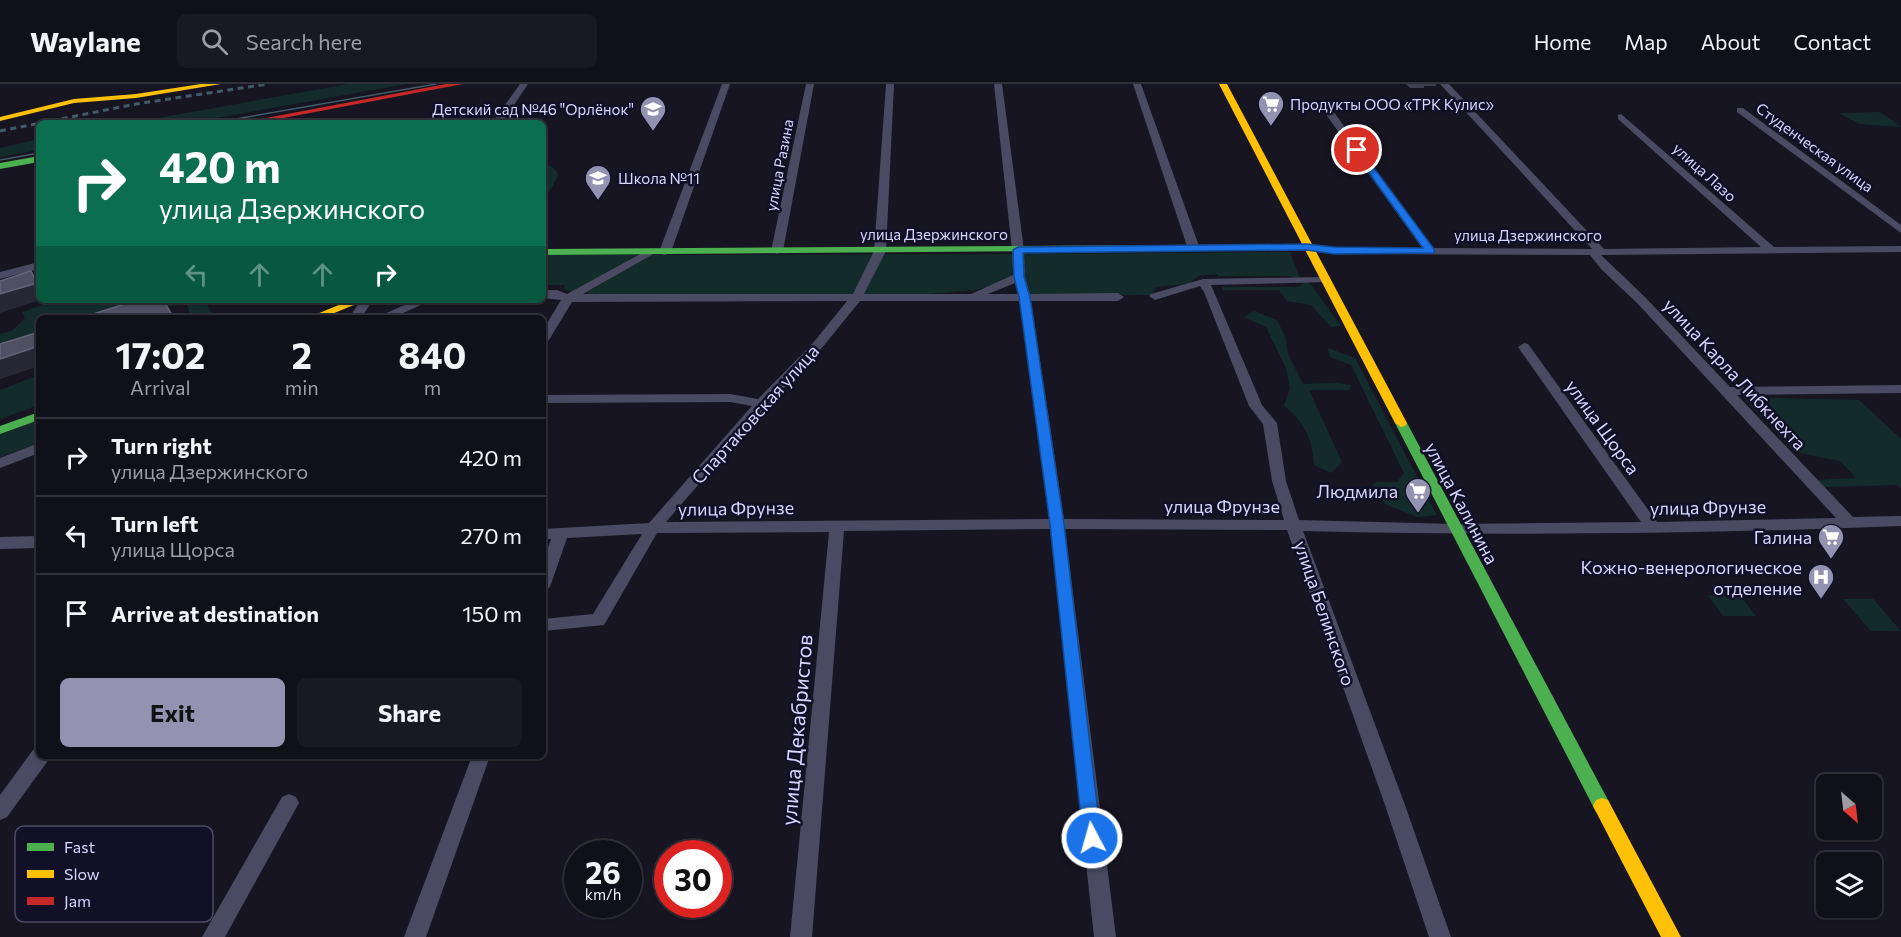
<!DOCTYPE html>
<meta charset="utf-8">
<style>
body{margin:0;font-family:Commissioner,sans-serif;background:#191922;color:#f1f3f6;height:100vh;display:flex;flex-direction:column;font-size:22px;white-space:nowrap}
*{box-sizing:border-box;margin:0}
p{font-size:20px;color:#9c9da2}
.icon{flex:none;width:33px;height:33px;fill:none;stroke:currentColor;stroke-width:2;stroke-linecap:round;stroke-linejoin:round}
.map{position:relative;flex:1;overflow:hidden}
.panel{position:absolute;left:36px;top:231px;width:510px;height:444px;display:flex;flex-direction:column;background:#101019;border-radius:9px;box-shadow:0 2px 4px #0004,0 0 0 2px #303038}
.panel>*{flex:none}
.banner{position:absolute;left:36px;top:36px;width:510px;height:183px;border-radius:9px;box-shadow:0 2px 4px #0004,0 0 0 2px #303038;background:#0b6e4f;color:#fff;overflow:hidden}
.needle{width:39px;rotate:152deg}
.fabs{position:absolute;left:1816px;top:690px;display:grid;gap:12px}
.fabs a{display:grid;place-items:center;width:66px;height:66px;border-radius:9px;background:#101019;box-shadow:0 2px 4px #0004,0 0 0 2px #303038;font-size:30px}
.speed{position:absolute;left:564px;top:756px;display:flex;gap:12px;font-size:30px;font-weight:700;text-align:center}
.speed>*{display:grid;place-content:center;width:78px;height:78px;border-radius:50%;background:#101019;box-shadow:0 2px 4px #0004,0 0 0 2px #303038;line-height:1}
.speed small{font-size:15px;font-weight:400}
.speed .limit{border:9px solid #d22;background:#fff;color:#111}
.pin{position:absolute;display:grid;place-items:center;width:51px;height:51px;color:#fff;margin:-26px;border:3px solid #fff;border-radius:50%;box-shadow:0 2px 6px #0007}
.me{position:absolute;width:66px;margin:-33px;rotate:354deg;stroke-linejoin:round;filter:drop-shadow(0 0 4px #0008)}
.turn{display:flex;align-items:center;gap:21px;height:126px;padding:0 24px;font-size:27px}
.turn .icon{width:78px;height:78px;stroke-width:2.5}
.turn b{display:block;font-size:42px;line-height:51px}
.lanes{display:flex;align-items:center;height:57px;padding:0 24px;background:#0003;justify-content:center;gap:30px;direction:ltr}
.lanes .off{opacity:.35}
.eta{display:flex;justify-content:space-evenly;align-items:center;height:102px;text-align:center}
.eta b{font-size:36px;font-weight:700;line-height:42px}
.button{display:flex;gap:12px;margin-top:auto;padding:12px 24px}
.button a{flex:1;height:69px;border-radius:9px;background:#9492b1;color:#111;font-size:24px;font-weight:700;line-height:69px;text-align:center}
.button a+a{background:#191922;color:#f1f3f6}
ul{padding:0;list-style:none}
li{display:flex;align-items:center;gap:18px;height:78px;padding:0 24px;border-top:2px solid #303038}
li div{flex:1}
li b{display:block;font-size:22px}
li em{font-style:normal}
header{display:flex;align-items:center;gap:36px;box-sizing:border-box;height:84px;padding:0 30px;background:#101019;border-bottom:2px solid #303038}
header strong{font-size:28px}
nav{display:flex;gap:33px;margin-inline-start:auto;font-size:21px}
.search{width:420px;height:54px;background:#191922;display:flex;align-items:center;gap:15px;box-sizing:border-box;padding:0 21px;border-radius:9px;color:#9c9da2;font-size:22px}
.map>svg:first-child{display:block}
.green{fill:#132c2b}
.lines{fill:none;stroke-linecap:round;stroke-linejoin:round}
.street{fill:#4a4b62;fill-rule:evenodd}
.fast{fill:#4caf50;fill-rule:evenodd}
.slow{fill:#ffc107;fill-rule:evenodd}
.jam{fill:#c62828;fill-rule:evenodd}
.tram{stroke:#435b69;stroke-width:1.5}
.rail{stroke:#435b69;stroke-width:3;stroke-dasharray:6 4.5;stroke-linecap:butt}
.wall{fill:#3f3e50}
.shaded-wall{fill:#282735}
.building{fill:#504f63;stroke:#65647b;stroke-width:1.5}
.route{fill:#1a73e8;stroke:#114b97;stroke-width:1.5}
.labels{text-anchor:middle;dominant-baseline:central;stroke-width:5;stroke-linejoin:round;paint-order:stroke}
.far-poi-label{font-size:15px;fill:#d8d6fe;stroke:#121026;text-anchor:start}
.far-street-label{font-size:15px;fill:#d8d6fe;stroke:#121026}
.street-label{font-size:18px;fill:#d8d6fe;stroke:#121026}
.poi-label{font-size:18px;fill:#d8d6fe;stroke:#121026;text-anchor:end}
.near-street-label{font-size:21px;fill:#d8d6fe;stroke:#121026}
.key{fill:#121026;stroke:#4d4b67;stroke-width:1.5}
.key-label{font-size:16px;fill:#d8d6fe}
</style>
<header>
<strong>Waylane</strong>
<div class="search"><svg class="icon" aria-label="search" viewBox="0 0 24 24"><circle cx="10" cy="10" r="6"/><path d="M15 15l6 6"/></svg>Search here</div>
<nav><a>Home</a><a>Map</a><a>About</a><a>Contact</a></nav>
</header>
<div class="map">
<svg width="1901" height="853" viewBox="0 0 1901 853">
<rect width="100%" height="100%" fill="#161521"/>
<g class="green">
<polygon points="348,0 407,0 188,39 130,39"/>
<polygon points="1880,28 1901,43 1859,40 1839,29"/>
<polygon points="39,55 39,66 0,73 0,64"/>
<path d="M543 80C550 82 557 83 558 92L543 119Z"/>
<polygon points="1290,168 1299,192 1312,202 1341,242 1331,243 1311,221 1287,217 1279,206 1223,206 1222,203 1299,203 1303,199 1291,192 1218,192 1217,190 1200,191 1188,200 1156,203 1152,211 1029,212 1024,196 1023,170"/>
<polygon points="639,170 572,208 564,205 565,201 543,201 543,171"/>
<polygon points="1012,170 1014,180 1011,192 1000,199 976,206 929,210 580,213 648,171"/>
<polygon points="56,216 66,216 70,221 103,217 204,216 215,234 191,234 187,221 167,222 136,234 39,234 39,266 0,278 0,250 13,246 25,234 22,228"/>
<path d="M1254 227 1277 236 1285 252 1288 270 1303 300 1336 299 1351 301 1349 306H1309L1342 378 1331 389 1314 381C1313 356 1304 337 1284 322L1290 304 1286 284 1266 243 1244 233Z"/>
<polygon points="1328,264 1355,274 1437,431 1417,433 1385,420 1373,401 1376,398 1397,398 1404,389 1351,281 1330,273"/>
<polygon points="39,291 39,321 0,335 0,306"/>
<polygon points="1743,313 1859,316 1901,355 1901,404 1897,401 1825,403 1818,396 1856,394 1840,377 1795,368"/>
<polygon points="39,336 39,359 0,373 0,350"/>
<polygon points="1708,511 1740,511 1756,532 1723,532"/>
<polygon points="1843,515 1873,515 1901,547 1871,547"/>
</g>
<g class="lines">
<g class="street">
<polygon points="520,0 528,0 502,39 492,39"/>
<polygon points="722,0 730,0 671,168 665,171 661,170 659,168"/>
<polygon points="806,0 814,0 783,167 777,170 771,167"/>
<path d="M886 0H894L886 167 864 210H971L1013 191 1012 166 994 0H1002L1024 166 1025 193 1030 210 1118 209 1124 213 1118 217H1031L1064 435 1284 436 1272 397 1263 340 1249 322 1204 208 1200 202 1155 216 1149 212 1151 210 1203 195 1325 193 1331 196 1329 198 1211 201 1262 321 1277 339 1286 397 1299 436 1456 440 1641 438 1518 263 1524 259 1528 260 1657 438 1836 434 1637 219 1601 185 1590 171 1334 170 1303 165V161L1307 160 1334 164H1422L1325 29 1330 26 1333 27 1433 164 1592 165 1440 0H1449L1604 165 1761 163 1618 35V31L1621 30 1774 163 1901 162V168L1601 171 1645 213 1730 303 1901 301V309L1737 311 1853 433 1901 432V442C1702 450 1502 452 1303 447L1405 721 1451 853H1429L1385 721 1287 446 1065 445 1116 853H1094L1050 445 844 447 812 853H790L829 448 657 449 604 541 543 547V535L593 530 642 450 567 454 551 500 549 504 543 506V478L551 455H543V445L649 439 752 322 730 318 543 319V311L730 310 758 315 813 259 847 217 572 218 549 256 543 260V246L561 216 543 214V206H557L567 210 651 164 657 167 655 169 583 210H853L874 167ZM1015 199 1018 210H988ZM860 217H1020L1049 435 666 438 766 323 821 265Z"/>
<polygon points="1133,0 1141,0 1200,165 1198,167 1190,167 1188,165"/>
<polygon points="1737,24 1743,24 1901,141 1901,149 1737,28"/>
<polygon points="39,178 39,185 0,195 0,188"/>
<polygon points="361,216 373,216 361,234 349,234"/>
<polygon points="416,216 432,216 392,234 375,234"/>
<polygon points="39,359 39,369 0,384 0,374"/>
<polygon points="39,452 39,464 0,465 0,453"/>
<polygon points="39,664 39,672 49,672 47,678 7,733 0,736 0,711 33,666"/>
<polygon points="472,672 490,672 426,853 404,853"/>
<polygon points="289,710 296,713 299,719 225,853 202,853 282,713"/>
</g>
<g class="fast">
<polygon points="39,72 39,78 0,85 0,79"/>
<polygon points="1163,161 1167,162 1167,166 543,171 543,165"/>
<polygon points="39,328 39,336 0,350 0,342"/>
<polygon points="1401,335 1407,339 1608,716 1611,722 1608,728 1602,730 1596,728 1395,339"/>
</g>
<g class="slow">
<polygon points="201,0 221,0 136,14 74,19 0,37 0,33 74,15 136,10"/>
<polygon points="1219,0 1227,0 1407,339 1405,342 1401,343 1395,339"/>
<polygon points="351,216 366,216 322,234 307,234"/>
<polygon points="1602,714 1608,716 1681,853 1661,853 1593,722 1596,716"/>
</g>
<g class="jam">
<polygon points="446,0 463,0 257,39 239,39"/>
<polygon points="1307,160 1311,161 1311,165 1163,167 1158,164 1163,161"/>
</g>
<g class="tram">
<polyline points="213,39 436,0"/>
<polyline points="0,76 39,69"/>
</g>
<polyline class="rail" points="0,47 136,20 268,0"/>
</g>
<polygon class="wall" points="1406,0 1436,0 1436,2 1424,2 1424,4 1410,4"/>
<g class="shaded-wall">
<polygon points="31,187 39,198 39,216 40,216 0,229 0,210"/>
<polygon points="39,262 39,282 0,295 0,275"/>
</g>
<g class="building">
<polygon points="31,187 37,199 0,210 0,197"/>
<polygon points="137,216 163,216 174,234 134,234 132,232 126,234 81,234"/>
<polygon points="39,248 39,262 0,275 0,260"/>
</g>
<polygon class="route" points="1354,65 1360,65 1434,165 1434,169 1334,170 1307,166 1023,169 1024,193 1030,213 1064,440 1101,754 1098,760 1092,762 1085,760 1083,754 1050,440 1019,213 1014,193 1013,166 1018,163 1307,160 1334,163 1423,164 1354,68"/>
<defs>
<g id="supermarket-pin" transform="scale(1.35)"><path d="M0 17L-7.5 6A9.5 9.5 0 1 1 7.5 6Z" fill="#9492b1" stroke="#121026"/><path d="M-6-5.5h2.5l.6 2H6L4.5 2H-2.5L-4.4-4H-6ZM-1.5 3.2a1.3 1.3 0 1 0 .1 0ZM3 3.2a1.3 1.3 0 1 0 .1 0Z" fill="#fff"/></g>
<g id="school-pin" transform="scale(1.35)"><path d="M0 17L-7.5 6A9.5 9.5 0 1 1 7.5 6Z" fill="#9492b1" stroke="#121026"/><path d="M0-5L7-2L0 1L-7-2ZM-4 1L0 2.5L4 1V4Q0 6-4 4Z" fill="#fff"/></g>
<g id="hospital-pin" transform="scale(1.35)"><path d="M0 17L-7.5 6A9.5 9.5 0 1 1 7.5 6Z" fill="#9492b1" stroke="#121026"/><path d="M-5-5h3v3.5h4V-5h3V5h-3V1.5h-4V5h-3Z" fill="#fff"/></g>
</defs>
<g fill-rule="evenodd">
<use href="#supermarket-pin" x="1271" y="20"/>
<use href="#school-pin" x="653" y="25"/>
<use href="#school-pin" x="598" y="94"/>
<use href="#supermarket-pin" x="1418" y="407"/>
<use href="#supermarket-pin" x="1831" y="453"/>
<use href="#hospital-pin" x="1821" y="493"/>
</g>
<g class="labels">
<g class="far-poi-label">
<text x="1290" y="20">Продукты ООО «ТРК Кулис»</text>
<text x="634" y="25" text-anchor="end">Детский сад №46 "Орлёнок"</text>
<text x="618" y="94">Школа №11</text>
</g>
<g class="far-street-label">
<text transform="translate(1815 63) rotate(36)">Студенческая улица</text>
<text transform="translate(779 81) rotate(-79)">улица Разина</text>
<text transform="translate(1705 88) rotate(42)">улица Лазо</text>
<text x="934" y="150">улица Дзержинского</text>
<text x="1528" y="151">улица Дзержинского</text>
</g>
<g class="street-label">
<text transform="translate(1735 290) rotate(47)">улица Карла Либкнехта</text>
<text transform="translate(755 330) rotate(-48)">Спартаковская улица</text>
<text transform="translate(1603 343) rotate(54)">улица Щорса</text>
<text transform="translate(1462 419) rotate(62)">улица Калинина</text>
<text x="1222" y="422">улица Фрунзе</text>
<text transform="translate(1708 423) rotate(-1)">улица Фрунзе</text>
<text transform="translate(736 424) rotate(-1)">улица Фрунзе</text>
<text transform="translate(1325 529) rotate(71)">улица Белинского</text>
</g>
<g class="poi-label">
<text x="1398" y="407">Людмила</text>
<text x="1812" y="453">Галина</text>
<text x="1802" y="483">Кожно-венерологическое<tspan x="1802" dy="21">отделение</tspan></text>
</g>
<g class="near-street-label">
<text transform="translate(796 646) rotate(-85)">улица Декабристов</text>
</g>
</g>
<rect x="15" y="742" width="198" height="96" rx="9" class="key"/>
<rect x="27" y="759" width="27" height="8" fill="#4caf50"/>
<rect x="27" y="786" width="27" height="8" fill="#ffc107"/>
<rect x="27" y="813" width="27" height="8" fill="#c62828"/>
<g class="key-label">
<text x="64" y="769">Fast</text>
<text x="64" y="796">Slow</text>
<text x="64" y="823">Jam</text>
</g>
</svg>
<div class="fabs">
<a><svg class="needle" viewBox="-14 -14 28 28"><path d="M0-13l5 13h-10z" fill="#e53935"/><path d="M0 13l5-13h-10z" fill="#9c9da2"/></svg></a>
<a><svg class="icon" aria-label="layers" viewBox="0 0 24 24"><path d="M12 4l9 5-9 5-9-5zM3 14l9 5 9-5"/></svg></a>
</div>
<div class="speed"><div>26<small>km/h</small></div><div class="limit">30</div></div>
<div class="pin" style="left:1357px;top:66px;background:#d93025"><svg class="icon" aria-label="arrive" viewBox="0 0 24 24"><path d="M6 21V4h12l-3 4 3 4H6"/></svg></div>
<svg class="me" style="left:1092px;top:754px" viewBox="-20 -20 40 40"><circle r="17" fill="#1a73e8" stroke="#fff" stroke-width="3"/><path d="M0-11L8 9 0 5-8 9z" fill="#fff"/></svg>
<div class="banner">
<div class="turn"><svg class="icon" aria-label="right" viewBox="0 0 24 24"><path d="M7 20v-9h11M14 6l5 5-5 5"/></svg><div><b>420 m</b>улица Дзержинского</div></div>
<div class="lanes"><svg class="icon off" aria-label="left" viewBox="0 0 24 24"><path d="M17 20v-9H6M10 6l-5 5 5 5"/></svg><svg class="icon off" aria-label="ahead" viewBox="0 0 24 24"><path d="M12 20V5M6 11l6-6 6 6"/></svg><svg class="icon off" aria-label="ahead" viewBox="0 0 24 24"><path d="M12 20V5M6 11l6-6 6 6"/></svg><svg class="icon" aria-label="right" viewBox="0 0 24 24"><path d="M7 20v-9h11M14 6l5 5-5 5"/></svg></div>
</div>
<section class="panel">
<div class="eta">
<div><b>17:02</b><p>Arrival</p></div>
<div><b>2</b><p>min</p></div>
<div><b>840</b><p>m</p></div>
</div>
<ul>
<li><svg class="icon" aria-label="right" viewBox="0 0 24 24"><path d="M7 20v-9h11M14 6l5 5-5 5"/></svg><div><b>Turn right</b><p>улица Дзержинского</p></div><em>420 m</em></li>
<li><svg class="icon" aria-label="left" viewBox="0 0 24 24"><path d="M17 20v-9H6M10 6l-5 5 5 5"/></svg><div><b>Turn left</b><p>улица Щорса</p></div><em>270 m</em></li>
<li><svg class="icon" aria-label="arrive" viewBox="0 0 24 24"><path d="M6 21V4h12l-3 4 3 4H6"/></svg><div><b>Arrive at destination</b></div><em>150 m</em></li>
</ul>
<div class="button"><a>Exit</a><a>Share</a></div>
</section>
</div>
